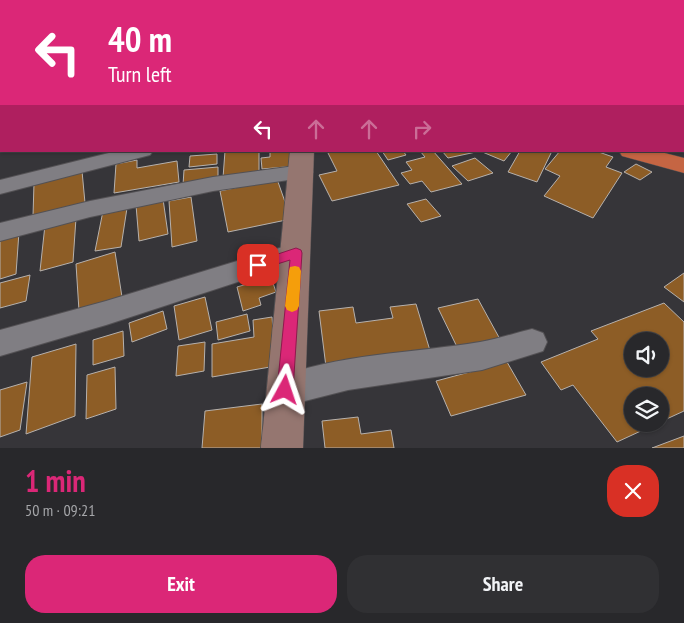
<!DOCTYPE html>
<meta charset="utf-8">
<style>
body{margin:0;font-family:"PT Sans Narrow",sans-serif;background:#303033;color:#f1f3f6;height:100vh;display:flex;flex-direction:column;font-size:19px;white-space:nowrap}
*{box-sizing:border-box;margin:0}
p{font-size:16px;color:#a5a6a9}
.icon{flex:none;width:28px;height:28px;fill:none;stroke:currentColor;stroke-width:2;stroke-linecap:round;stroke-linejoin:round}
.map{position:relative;height:448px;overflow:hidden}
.panel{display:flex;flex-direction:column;background:#28282b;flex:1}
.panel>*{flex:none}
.top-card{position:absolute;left:0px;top:0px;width:685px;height:152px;box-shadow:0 1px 4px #0004,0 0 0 1px #444447;background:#db2777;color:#fff;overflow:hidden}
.tools{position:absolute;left:624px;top:332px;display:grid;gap:10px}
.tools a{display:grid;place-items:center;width:45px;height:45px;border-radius:50%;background:#28282b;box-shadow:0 1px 4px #0004,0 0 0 1px #444447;font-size:25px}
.pin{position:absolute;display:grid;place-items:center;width:42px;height:42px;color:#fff;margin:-21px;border-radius:10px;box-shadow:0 2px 8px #0006}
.me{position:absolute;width:55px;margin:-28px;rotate:5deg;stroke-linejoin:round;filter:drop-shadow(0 0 4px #0008)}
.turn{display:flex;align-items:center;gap:18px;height:105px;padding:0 25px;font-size:22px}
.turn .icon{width:65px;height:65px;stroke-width:2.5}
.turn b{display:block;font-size:35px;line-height:42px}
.lanes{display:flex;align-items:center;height:48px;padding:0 25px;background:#0003;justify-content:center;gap:25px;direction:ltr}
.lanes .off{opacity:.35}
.round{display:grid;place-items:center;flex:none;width:52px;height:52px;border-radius:20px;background:#303033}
.headline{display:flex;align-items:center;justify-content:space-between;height:85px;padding:0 25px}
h1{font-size:30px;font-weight:700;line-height:38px;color:#db2777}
.primary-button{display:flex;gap:10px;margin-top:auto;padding:10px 25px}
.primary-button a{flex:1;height:58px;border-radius:20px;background:#db2777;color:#fff;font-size:20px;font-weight:700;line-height:58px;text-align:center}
.primary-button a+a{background:#303033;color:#f1f3f6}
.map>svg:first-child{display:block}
.building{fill:#8d5d26;stroke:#b6b1ad;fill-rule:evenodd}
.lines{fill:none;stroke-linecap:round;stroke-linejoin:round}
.street-casing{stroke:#535154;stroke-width:2}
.secondary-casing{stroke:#535154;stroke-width:1}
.highway-casing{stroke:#535154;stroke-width:1}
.street{fill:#807e83;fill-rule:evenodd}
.secondary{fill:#957670;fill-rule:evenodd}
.highway{fill:#c56543;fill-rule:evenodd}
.route{fill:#db2777;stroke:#8e194d}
.slow{fill:#f59e0b}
</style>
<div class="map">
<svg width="684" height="448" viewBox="0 0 684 448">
<rect width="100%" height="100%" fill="#363539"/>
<g class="building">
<polygon points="225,151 259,151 259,174 223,178"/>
<polygon points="270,151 294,151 296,166 262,169 261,158 270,157"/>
<polygon points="327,151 376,151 399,185 332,201 319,175 337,171"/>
<polygon points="382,151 403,151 406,155 388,160"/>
<polygon points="420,151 433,151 462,184 431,192 422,181 410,184 401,173 412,170 406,162 425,157"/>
<polygon points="442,151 475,151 476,152 448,158"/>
<polygon points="480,151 512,151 504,161"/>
<polygon points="520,151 552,151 537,182 508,172"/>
<polygon points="560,151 596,151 613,157 606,167 622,173 593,218 544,196 560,176 545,169"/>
<polygon points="217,154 217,164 189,167 190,156"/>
<polygon points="475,158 493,173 468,181 452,166"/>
<polygon points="137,160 137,168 177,161 179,182 114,193 116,164"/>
<polygon points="636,164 652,172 640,180 624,172"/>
<polygon points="218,167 218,181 183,185 184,170"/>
<polygon points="82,171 85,203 33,216 34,183"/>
<polygon points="277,179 291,219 228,232 220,191"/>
<polygon points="191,197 197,241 172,247 169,201"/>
<polygon points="163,199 168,234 139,241 136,205"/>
<polygon points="426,199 441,216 421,222 407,204"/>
<polygon points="127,208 121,247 95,251 103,211"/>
<polygon points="76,218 73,262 40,271 45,225"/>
<polygon points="19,232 16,274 0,279 0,237"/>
<polygon points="115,252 122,297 79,311 76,264"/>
<polygon points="684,273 684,302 664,287"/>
<polygon points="30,275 26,301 0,308 0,283"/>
<polygon points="271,277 276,292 259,298 261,305 243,311 237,287"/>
<polygon points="205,297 212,330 179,340 174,306"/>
<polygon points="478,299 501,341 459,351 438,308"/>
<path d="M664 303 684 322V411L660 422V396H632V424H656L617 442 573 385 561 390 541 362 598 339 591 331ZM632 341H660V369H632Z"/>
<polygon points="416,304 431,354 326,367 319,311 353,307 356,323 393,318 390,307"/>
<polygon points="163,311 167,329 132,342 129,323"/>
<polygon points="247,314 250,331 218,340 216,322"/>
<polygon points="272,317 276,366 212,377 212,344 254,337 253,320"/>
<polygon points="123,331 124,356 93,365 93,340"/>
<polygon points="205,342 204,371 176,376 178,346"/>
<polygon points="76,344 75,416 26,434 32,357"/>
<polygon points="507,362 526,395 451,416 436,381"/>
<polygon points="115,367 116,409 86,419 87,375"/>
<polygon points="27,382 20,430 0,437 0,390"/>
<polygon points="262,404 262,448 202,448 205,411"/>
<polygon points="358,417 361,434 391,430 394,448 325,448 322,421"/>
<polygon points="684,436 684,448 652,448"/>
</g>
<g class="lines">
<g class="street-casing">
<g id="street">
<polygon points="631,0 648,0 649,1 632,1"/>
<rect x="0" y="131" width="1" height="12"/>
<polygon points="117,151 153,151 150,155 0,194 0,180"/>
<polygon points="302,165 309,167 313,172 309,177 213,191 90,217 0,241 0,223 90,201 213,177"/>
<polygon points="296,243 305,246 309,253 305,260 106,325 0,356 0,330 106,301"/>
<path d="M532 329 543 333 547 342 543 351 482 370 348 390 285 406 274 401 269 390 274 379C335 354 415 353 480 342 498 339 515 333 532 329Z"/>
</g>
</g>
<g class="secondary-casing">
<polygon id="secondary" points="290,151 314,151 303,448 261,448"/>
</g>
<g class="highway-casing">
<g id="highway">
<polygon points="219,0 234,0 235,1 220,1"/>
<polygon points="619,151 657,151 684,158 684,173 622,156"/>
</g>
</g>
<use href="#street" class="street"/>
<use href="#secondary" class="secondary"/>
<use href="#highway" class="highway"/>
</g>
<polygon class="route" points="296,248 301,250 302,253 293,390 290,395 285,398 280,395 277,390 290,260 258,270 254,268 252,265 254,262"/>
<polygon class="slow" points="295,266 299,267 301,271 299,306 297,310 292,312 287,310 285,306 289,271 290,267"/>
</svg>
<div class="tools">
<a><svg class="icon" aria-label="sound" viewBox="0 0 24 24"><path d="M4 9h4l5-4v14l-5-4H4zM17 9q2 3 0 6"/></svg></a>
<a><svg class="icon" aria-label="layers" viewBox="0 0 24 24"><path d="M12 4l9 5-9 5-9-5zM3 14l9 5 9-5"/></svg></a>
</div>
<div class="pin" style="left:258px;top:265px;background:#d93025"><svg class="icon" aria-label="arrive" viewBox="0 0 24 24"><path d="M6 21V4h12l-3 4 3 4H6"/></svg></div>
<svg class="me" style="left:285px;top:390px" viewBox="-20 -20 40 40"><path d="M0-17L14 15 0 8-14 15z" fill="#db2777" stroke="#fff" stroke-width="4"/></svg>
<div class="top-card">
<div class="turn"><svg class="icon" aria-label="left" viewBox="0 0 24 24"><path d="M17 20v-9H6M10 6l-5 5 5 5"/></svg><div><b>40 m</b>Turn left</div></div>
<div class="lanes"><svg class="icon" aria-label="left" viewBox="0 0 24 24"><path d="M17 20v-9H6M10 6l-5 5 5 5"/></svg><svg class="icon off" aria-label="ahead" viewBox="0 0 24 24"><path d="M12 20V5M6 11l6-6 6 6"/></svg><svg class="icon off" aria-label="ahead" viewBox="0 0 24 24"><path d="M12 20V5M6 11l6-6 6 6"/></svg><svg class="icon off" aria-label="right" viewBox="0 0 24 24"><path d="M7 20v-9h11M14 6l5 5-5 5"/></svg></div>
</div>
</div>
<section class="panel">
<div class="headline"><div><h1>1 min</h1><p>50 m · 09:21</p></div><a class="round" style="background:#d93025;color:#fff"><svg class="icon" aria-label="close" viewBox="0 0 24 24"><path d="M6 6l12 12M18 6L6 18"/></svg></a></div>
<div class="primary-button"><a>Exit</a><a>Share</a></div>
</section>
